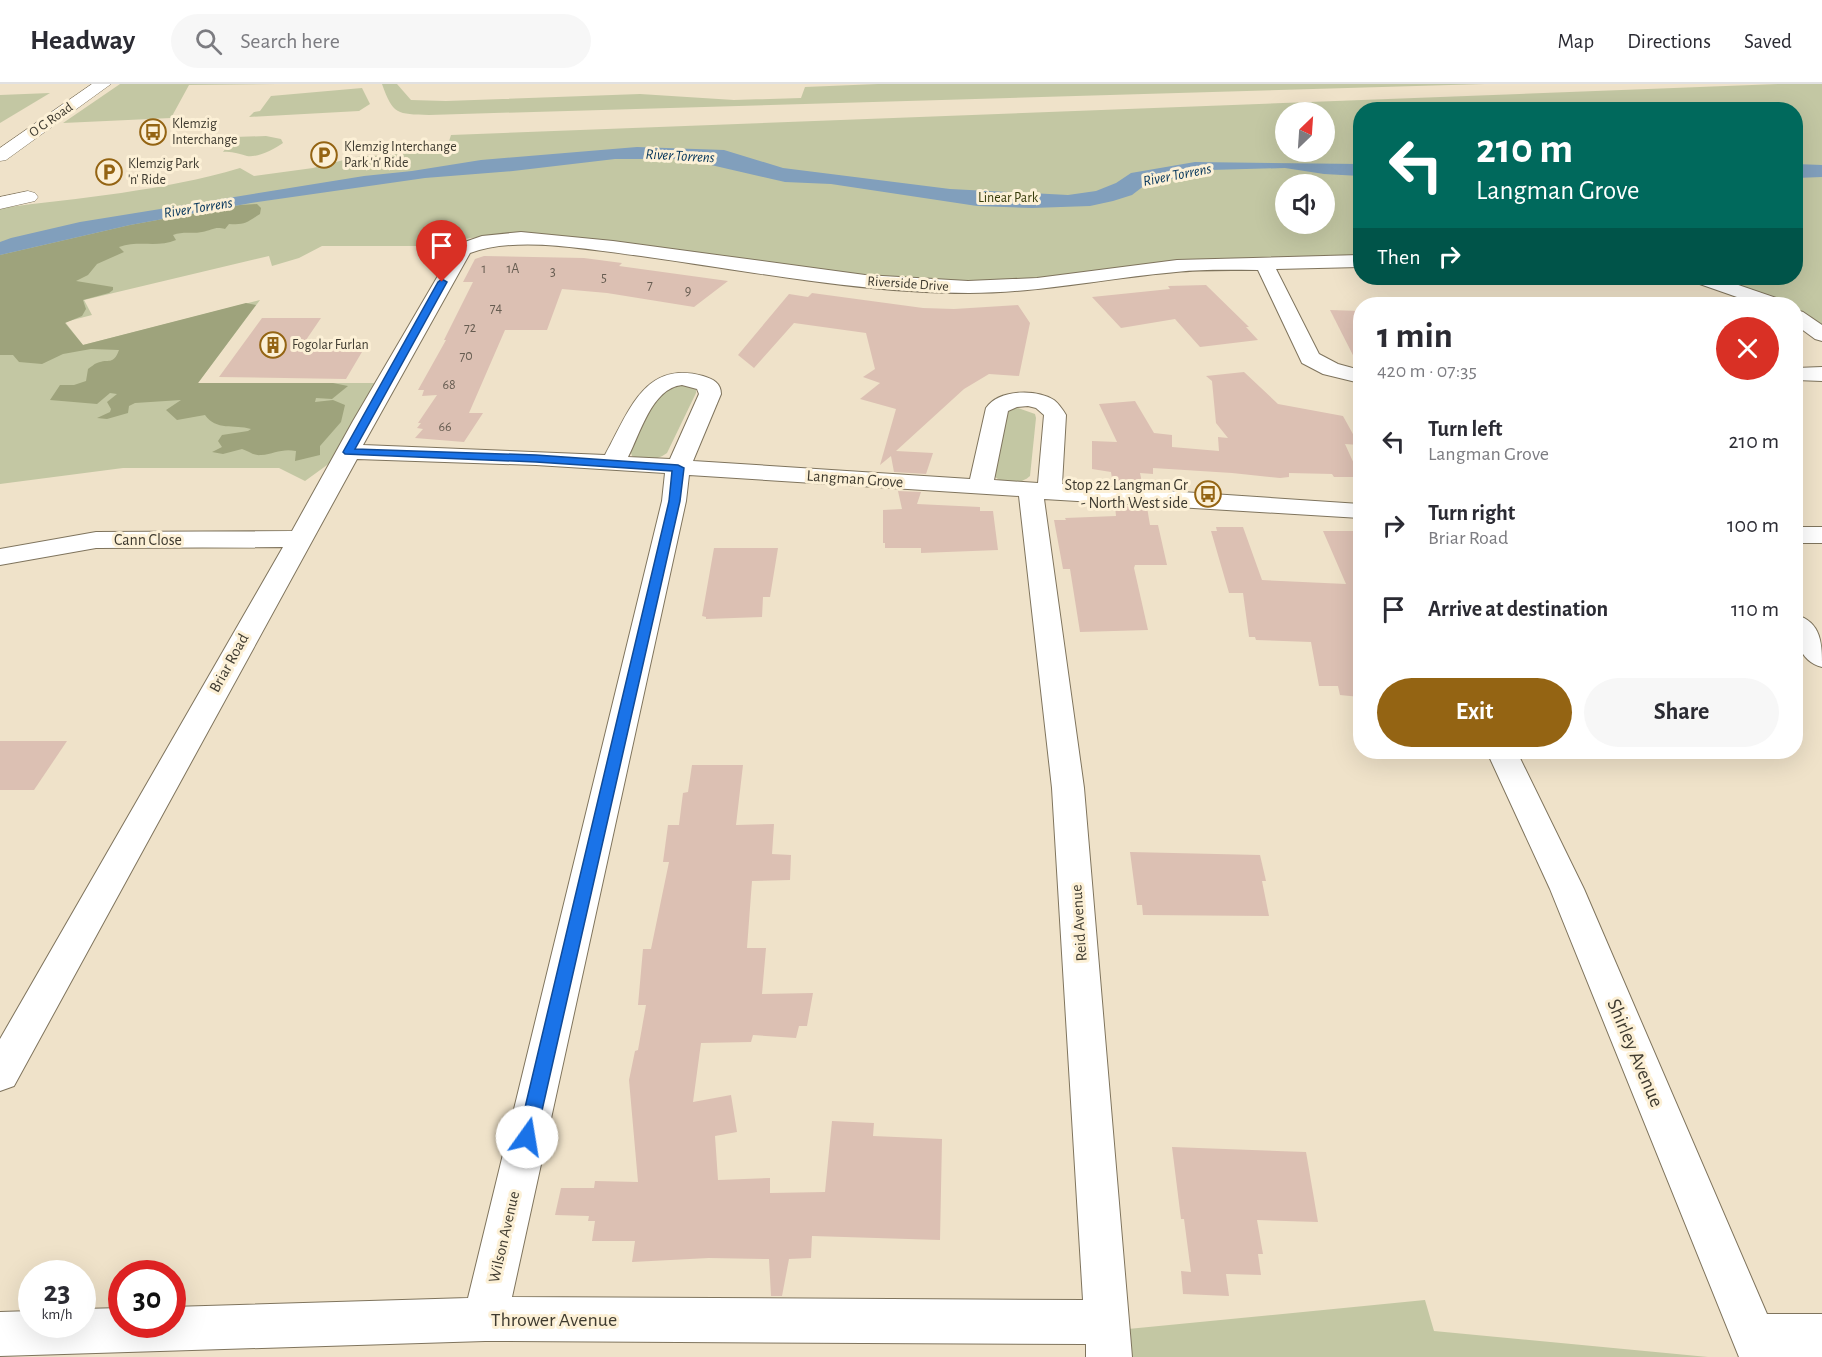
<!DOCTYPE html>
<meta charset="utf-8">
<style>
body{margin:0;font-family:"Alegreya Sans",sans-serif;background:#f7f7f7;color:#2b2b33;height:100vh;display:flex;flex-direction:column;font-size:22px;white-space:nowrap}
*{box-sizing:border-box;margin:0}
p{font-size:20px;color:#7c7c81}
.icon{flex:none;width:33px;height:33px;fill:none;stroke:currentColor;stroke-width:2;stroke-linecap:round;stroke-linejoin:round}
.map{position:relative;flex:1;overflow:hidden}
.sheet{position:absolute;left:1353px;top:213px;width:450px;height:462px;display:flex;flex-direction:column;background:#fff;border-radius:24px;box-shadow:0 6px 24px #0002}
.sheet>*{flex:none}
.hud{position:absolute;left:1353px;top:18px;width:450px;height:183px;border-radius:24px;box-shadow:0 6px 24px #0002;background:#00695c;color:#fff;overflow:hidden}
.needle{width:39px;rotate:25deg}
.buttons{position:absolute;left:1275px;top:18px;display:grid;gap:12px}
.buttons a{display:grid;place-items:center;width:60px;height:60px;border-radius:50%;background:#fff;box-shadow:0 6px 24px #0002;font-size:30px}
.speed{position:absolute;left:18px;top:1176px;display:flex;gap:12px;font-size:30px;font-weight:700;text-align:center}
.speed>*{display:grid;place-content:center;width:78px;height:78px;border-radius:50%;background:#fff;box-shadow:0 6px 24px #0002;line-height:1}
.speed small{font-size:15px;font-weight:400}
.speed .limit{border:9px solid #d22;background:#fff;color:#111}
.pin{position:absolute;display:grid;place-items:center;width:51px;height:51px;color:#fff;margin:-62px -26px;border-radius:50% 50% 50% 0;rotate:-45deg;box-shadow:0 0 6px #0007}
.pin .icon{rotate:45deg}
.me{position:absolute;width:66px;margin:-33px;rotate:13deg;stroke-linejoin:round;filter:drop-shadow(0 0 4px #0008)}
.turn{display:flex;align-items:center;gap:21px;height:126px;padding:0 24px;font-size:27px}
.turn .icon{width:78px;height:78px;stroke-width:2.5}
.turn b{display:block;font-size:42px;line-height:51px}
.then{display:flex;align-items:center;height:57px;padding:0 24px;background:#0003;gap:12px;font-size:22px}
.round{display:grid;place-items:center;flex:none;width:63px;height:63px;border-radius:32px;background:#f7f7f7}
.summary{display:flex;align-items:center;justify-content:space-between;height:102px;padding:0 24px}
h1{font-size:36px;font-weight:700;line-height:45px}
.cta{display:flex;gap:12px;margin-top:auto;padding:12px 24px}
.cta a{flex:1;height:69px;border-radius:36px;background:#946413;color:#fff;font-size:24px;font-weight:700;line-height:69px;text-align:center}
.cta a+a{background:#f7f7f7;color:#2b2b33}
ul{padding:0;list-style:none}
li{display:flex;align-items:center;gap:18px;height:84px;padding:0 24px}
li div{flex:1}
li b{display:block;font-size:22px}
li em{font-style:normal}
header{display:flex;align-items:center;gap:36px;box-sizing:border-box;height:84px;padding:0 30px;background:#fff;border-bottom:2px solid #e1e1e2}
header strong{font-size:28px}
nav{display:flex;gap:33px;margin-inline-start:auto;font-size:21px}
.search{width:420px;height:54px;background:#f7f7f7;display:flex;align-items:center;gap:15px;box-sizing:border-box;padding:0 21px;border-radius:33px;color:#7c7c81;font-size:22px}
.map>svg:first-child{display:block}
.green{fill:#c3c7a3;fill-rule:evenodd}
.forest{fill:#9ea37c}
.water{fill:#819fbc}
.building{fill:#dcc0b3}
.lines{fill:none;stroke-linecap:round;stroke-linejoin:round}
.street-casing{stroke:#7f745d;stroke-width:2}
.secondary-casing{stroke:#7f745d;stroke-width:1}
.street{fill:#fff;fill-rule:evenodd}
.secondary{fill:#fff;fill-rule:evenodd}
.route{fill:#1a73e8;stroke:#114b97;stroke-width:1.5}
.labels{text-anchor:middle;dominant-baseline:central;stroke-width:6;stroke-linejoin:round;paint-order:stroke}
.far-street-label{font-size:14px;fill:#3f3b30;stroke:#fcf0d6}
.far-poi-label{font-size:14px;fill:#3f3b30;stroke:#fcf0d6;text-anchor:start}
.far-park-label{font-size:14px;fill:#373b0a;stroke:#fcf0d6}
.number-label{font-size:14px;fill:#665c51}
.far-water-label{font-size:15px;font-style:italic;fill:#013259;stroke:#fcf0d6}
.street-label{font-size:16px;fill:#3f3b30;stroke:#fcf0d6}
.poi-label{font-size:16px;fill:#3f3b30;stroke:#fcf0d6;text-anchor:end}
.near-street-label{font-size:20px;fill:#3f3b30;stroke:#fcf0d6}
</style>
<header>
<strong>Headway</strong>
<div class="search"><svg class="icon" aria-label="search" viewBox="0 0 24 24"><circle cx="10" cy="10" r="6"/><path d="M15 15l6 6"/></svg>Search here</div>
<nav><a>Map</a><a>Directions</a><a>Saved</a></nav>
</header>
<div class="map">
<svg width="1822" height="1273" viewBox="0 0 1822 1273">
<rect width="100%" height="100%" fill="#efe2c9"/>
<g class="green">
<polygon points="120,0 276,0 189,1 171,34 63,39"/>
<path d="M382 0H397L411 16 446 17 640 10 734 16 801 14 805 3 878 0H1485L429 31C397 30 393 31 382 0Z"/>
<path d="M1778 0H1822V252L1810 241 1796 233V220H1773L1725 199 1708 194H1796V26H1360V175L1239 176 1013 199 926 200 512 152 470 154 435 162H322L299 174 272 182 269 172 84 216 92 231 65 238 83 261 260 216 198 299H375L334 376 305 397 279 384H123L0 400V124C81 114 162 107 240 84L254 92 313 84 355 73 446 67 451 51ZM1286 28H1324V68H1286ZM1286 100H1324V140H1286Z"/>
<polygon points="362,4 370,20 359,27 249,33 254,28 260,27 271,12"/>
<polygon points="50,9 0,39 0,11"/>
<path d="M266 52 281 55 283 59C275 65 257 74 247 72 239 70 232 67 223 68L234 53Z"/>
<path d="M682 299 696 305V309L667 369C656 377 644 377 632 372L630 366 662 304Z"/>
<path d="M1018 324 1035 330 1036 334 1030 392C1019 402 1001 401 991 389L1007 326Z"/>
<polygon points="1425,1216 1434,1247 1708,1273 1130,1273 1128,1245"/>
</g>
<path class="forest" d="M257 120 261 124 260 130C246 139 245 141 229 140L225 145C215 142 212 146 202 148 192 150 183 147 173 151L176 156C158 164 139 156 119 163L124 168 97 180 88 191 76 197 113 203V206L109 209 83 216 86 225 82 232 65 239 83 261 246 219 256 221 198 299H333L348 302 332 315 316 314 315 318 333 316 345 321 341 338 320 362V371L295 377 296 367C282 364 274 370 261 371 253 372 249 367 242 365L223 370 212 368 222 363 218 357 222 351 248 347 251 345C234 340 216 347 205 331L177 336 166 326 181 316 135 319 129 322 128 329 107 335 97 334 110 328 111 325 107 318 117 310 110 309 97 320 50 316 60 301H74L86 297 88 285C91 283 94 280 97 279 109 274 113 282 119 266L91 265 63 270 42 280 19 278 13 271H0V171L130 141 240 121Z"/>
<g class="water">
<polygon points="637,63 724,66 783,84 950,105 1068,111 1096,107 1116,99 1131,89 1195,78 1360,80 1360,92 1324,90 1285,84 1210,86 1145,101 1132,111 1113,117 1090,122 1032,124 977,122 831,100 785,98 685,75 615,75 513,87 425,94 251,119 130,141 0,171 0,158 11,154 80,138 364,92 412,87 481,76"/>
<polygon points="1796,80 1822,81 1822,93 1796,94"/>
</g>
<g class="building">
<polygon points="484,172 584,174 622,179 619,182 728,197 694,223 607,209 562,205 547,246 505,246 469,329 483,329 464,358 415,354 423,345 417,344 421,339 418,339 437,311 422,312 424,306 418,306 446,256 444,256 473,198 463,198 475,175"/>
<polygon points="1206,201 1249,243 1246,243 1258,256 1200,263 1175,235 1121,244 1092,213 1170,205 1168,202"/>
<polygon points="812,209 923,224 954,225 1018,221 1030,239 1019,292 989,290 964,305 896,367 933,369 926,390 894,388 891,372 880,381 896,325 860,315 880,299 863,293 875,285 866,249 794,239 754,284 738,271 789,210 808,213"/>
<polygon points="1330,226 1360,227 1360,284 1359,283"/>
<polygon points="262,234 321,234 306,256 369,256 346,295 219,293"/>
<polygon points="1244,288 1278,320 1343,332 1359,361 1345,360 1360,393 1334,393 1332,390 1289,389 1289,393 1280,394 1232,389 1153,384 1153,390 1140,389 1143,403 1113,401 1111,388 1092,385 1092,357 1117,358 1099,320 1135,317 1154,349 1172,351 1172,363 1219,367 1218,353 1228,354 1216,339 1212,297 1206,292"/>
<polygon points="898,407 921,408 917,420 980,423 980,427 993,427 998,466 921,469 921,464 885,464 885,459 883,459 883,426 902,425"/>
<polygon points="1115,422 1147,423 1150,441 1158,441 1167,481 1135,481 1134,484 1148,546 1080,548 1070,485 1063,485 1054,436 1066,436 1065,434 1116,432"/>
<polygon points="1216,443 1243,443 1262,496 1346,500 1323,447 1353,447 1354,450 1360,450 1360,613 1340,611 1338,602 1319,602 1311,558 1256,556 1255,553 1249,553 1243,509 1229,509 1211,447 1217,447"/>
<polygon points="714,464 778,464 770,513 763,513 762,533 706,535 706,533 702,532"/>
<polygon points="0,657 67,657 34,706 0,706"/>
<polygon points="692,681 743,681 736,741 774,740 772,770 791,771 790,796 752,797 747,864 766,864 762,910 813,909 807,942 799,942 796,954 753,951 751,958 701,959 693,1018 731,1011 737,1048 715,1052 718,1096 770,1094 770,1109 825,1108 832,1037 874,1039 873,1052 942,1055 940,1156 812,1152 811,1174 789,1175 782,1212 771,1212 769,1175 709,1174 632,1178 635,1157 592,1157 595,1137 588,1137 589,1132 555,1131 561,1104 594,1104 595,1097 638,1098 629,996 635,967 638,966 646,921 638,921 643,865 651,865 669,778 663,778 668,741 679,741 683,709 688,708"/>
<polygon points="1130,768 1260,771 1266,797 1262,797 1269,832 1143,831 1142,821 1137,821"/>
<polygon points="1172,1063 1306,1068 1318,1138 1257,1136 1263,1170 1258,1170 1261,1191 1226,1190 1229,1212 1183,1210 1181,1187 1191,1188 1184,1135 1181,1135"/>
</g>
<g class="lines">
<g class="street-casing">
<g id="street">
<path d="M521 148 613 157 865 191 968 197 1037 194 1177 176 1360 171V183L1276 185 1319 270 1338 280 1360 286V299L1323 290 1302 279 1258 186C1231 186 1203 185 1176 188 1107 194 1039 209 969 209 859 209 749 187 641 172 590 166 518 151 470 169L363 361 605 371C628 330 644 275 703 292 713 295 721 299 721 310L693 377 970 395 986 324C999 305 1036 305 1054 316 1059 320 1063 326 1066 331L1062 400 1360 420V434L1044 415 1084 704 1132 1273H1086V1260L485 1257 0 1272V1228L32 1227V1240H82V1225L122 1224V1240H172V1223L468 1214 662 417 665 389 536 381 357 375 14 1002 0 1007V955L283 463 96 464 0 481V465L96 448 292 447 353 337 456 161 482 152ZM682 301 697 305 699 310 670 375 628 373C640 350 652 304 682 301ZM1028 322 1036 324 1044 331 1038 399 994 396 1008 327 1017 323ZM689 391 1019 412 1052 704 1083 1216 512 1213 686 417Z"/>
<polygon points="1691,194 1718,194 1782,216 1785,220 1757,220 1694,198"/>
<polygon points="1796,226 1803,228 1822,241 1822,257 1815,255 1796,241"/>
<polygon points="1822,283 1822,297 1796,296 1796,284"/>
<rect x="1796" y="443" width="26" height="16"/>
<path d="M1796 531C1822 538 1822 561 1822 583 1798 577 1794 552 1796 531Z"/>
<polygon points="1487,668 1517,668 1584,805 1767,1230 1822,1230 1822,1273 1739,1273 1550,805"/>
</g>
</g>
<g class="secondary-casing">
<g id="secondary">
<polygon points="92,0 111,0 6,76 0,77 0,64"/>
<polygon points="28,107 35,109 38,113 35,117 0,125 0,113"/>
</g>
</g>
<use href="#street" class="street"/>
<use href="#secondary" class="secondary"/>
</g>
<polygon class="route" points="442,195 447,198 355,365 536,371 678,381 684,384 680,417 536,1053 534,1059 527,1061 521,1059 518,1053 669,417 672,387 536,378 345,370 343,368 438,198"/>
<defs>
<g id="bus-ring" transform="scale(1.35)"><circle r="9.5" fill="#fcf0d6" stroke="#946413" stroke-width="1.5"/><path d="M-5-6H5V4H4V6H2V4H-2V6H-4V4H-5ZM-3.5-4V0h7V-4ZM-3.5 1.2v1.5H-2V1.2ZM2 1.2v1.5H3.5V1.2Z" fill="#946413"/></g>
<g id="parking-ring" transform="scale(1.35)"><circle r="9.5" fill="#fcf0d6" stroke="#946413" stroke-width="1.5"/><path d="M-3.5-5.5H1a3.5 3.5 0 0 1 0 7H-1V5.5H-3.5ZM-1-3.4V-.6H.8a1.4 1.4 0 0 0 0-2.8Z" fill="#946413"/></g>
<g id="building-ring" transform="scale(1.35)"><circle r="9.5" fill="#fcf0d6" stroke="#946413" stroke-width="1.5"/><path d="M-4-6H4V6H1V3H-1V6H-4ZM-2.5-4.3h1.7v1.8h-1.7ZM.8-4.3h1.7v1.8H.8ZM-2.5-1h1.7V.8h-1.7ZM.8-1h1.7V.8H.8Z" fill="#946413"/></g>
</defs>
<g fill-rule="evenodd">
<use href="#bus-ring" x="153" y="48"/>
<use href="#parking-ring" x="324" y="71"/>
<use href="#parking-ring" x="109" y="88"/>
<use href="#building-ring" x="273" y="261"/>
<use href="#bus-ring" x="1208" y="410"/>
</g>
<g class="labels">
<g class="far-street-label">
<text transform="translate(51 36) rotate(-35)">O G Road</text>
<text transform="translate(908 200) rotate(4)">Riverside Drive</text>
</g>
<g class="far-poi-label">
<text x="172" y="40">Klemzig<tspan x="172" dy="16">Interchange</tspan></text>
<text x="344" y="63">Klemzig Interchange<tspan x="344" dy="16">Park 'n' Ride</tspan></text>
<text x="128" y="80">Klemzig Park<tspan x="128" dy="16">'n' Ride</tspan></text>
<text x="292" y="261">Fogolar Furlan</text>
</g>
<g class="far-park-label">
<text x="1008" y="114">Linear Park</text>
</g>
<g class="number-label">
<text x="484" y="185">1</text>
<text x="513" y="185">1A</text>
<text x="553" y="188">3</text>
<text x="604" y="194">5</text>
<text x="650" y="201">7</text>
<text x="688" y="207">9</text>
<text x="496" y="224">74</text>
<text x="470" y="244">72</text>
<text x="466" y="272">70</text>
<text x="449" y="301">68</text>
<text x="445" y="343">66</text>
</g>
<g class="far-water-label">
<text transform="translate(680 72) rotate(3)">River Torrens</text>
<text transform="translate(1177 91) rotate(-11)">River Torrens</text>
<text transform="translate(198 124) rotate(-9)">River Torrens</text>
</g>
<g class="street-label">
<text transform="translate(855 395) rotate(4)">Langman Grove</text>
<text x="148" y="456">Cann Close</text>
<text transform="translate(229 579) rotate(-61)">Briar Road</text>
<text transform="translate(1079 839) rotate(-94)">Reid Avenue</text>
<text transform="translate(504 1153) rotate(-77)">Wilson Avenue</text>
</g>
<g class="poi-label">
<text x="1188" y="401">Stop 22 Langman Gr<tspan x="1188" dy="18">- North West side</tspan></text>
</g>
<g class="near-street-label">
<text transform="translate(1635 969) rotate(67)">Shirley Avenue</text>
<text x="554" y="1236">Thrower Avenue</text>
</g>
</g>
</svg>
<div class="buttons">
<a><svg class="needle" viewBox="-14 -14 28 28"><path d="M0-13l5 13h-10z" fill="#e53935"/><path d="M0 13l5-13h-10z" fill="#7c7c81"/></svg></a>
<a><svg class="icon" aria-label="sound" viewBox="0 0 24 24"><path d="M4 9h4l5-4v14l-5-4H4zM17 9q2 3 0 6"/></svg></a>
</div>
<div class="speed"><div>23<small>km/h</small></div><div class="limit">30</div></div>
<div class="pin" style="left:442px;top:198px;background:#d93025"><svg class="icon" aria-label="arrive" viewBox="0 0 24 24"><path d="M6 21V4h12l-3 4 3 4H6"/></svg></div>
<svg class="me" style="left:527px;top:1053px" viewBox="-20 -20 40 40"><circle r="19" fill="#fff"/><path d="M0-13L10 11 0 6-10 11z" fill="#1a73e8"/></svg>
<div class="hud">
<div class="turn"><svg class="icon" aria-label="left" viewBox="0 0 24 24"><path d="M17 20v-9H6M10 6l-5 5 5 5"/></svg><div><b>210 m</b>Langman Grove</div></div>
<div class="then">Then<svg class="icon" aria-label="right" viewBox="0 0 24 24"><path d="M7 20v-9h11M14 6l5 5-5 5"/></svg></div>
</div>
<section class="sheet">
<div class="summary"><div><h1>1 min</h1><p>420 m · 07:35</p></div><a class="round" style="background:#d93025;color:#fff"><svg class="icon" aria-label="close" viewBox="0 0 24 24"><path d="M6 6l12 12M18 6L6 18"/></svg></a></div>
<ul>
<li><svg class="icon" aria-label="left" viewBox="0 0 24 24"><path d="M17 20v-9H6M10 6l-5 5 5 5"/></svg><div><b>Turn left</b><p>Langman Grove</p></div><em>210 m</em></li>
<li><svg class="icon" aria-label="right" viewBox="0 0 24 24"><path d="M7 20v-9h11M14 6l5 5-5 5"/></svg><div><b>Turn right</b><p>Briar Road</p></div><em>100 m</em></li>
<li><svg class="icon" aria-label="arrive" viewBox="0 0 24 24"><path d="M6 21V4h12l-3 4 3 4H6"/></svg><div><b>Arrive at destination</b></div><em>110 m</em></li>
</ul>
<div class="cta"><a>Exit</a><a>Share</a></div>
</section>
</div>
